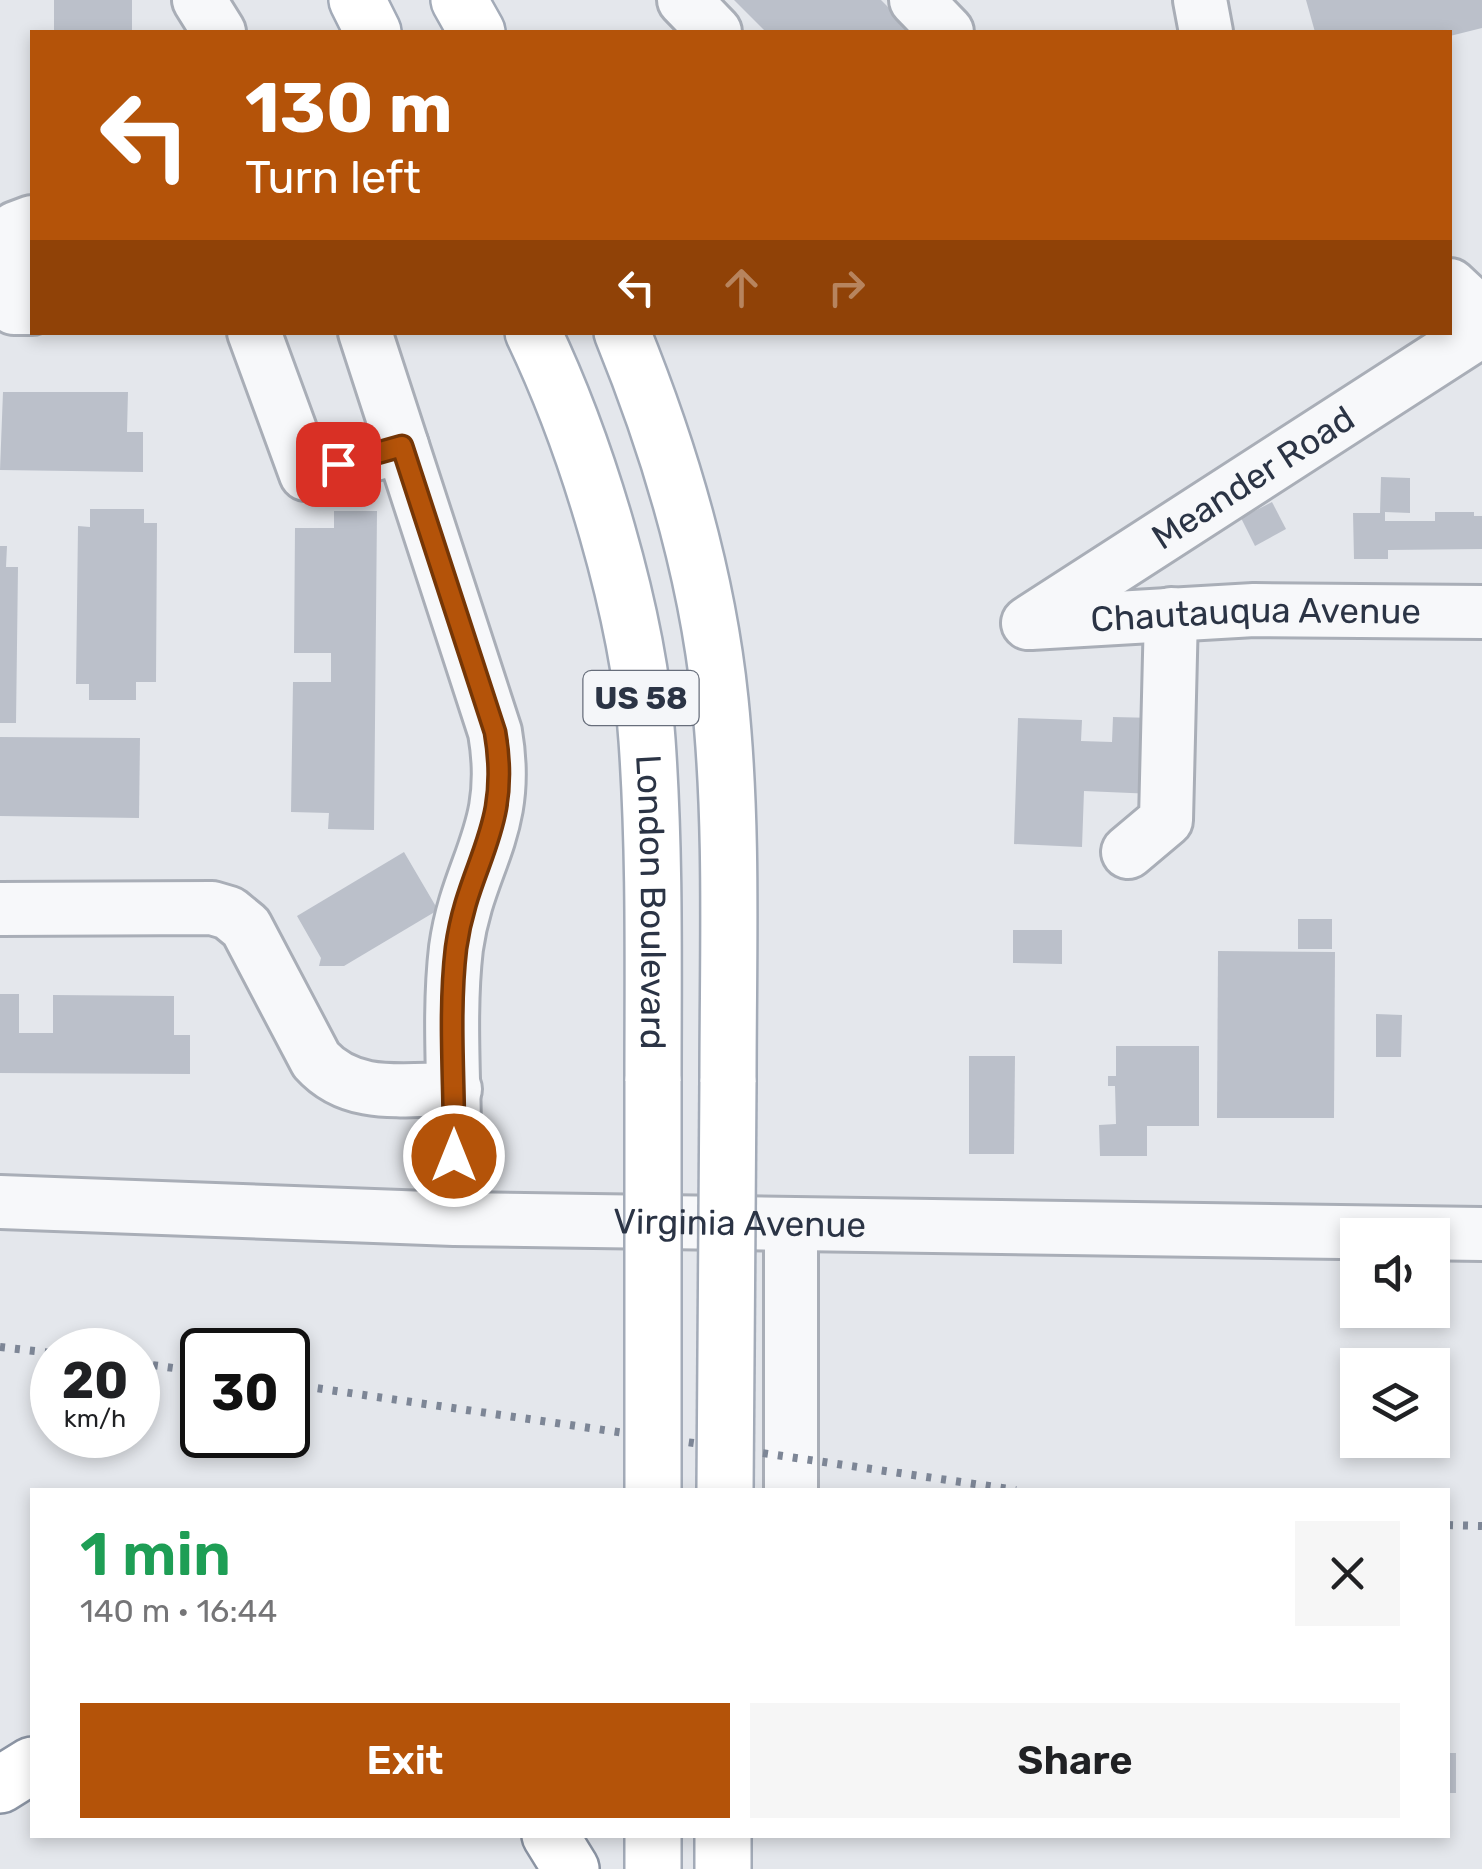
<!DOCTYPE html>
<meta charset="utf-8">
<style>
body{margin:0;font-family:Rubik,sans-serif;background:#f6f6f6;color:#202124;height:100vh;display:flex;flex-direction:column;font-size:38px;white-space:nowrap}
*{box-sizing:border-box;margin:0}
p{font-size:32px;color:#757577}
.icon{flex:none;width:55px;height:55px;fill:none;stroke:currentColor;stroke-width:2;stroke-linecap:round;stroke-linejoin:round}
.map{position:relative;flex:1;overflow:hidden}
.drawer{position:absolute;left:30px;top:1488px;width:1420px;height:350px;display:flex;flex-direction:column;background:#fff;border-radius:0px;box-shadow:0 5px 15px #0003}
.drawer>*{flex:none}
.hud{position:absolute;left:30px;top:30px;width:1422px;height:305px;border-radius:0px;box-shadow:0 5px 15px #0003;background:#b45309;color:#fff;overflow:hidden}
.fabs{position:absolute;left:1340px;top:1218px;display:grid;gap:20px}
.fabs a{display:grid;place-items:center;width:110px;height:110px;border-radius:0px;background:#fff;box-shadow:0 5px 15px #0003;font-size:50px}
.speed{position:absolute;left:30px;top:1328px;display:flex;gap:20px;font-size:50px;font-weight:700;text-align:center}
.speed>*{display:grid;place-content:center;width:130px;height:130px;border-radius:50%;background:#fff;box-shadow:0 5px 15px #0003;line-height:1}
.speed small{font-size:25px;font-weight:400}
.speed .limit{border:5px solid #111;border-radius:15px;background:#fff;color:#111}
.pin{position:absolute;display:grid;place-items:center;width:85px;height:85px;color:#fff;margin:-42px;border-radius:20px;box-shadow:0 5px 15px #0006}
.me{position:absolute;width:110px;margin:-55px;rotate:0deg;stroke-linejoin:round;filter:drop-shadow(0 0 8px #0008)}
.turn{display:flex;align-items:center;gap:35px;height:210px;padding:0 50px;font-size:45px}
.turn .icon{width:130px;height:130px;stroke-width:2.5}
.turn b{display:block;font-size:70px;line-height:85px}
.lanes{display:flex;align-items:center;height:95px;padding:0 50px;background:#0003;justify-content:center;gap:50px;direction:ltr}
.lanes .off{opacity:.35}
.round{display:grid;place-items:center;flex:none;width:105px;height:105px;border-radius:0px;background:#f6f6f6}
.head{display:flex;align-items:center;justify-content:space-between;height:170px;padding:0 50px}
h1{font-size:60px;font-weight:600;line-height:75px;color:#1e9e55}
.cta{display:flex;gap:20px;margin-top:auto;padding:20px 50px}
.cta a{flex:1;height:115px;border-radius:0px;background:#b45309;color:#fff;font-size:40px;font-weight:600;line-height:115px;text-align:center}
.cta a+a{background:#f6f6f6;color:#202124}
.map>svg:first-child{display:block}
.building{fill:#bbc0ca}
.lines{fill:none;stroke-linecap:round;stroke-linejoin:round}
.minor-casing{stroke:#a9aeb7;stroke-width:58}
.major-casing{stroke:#a3abb8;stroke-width:60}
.highway-casing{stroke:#8b94a3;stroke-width:60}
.minor{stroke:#f7f8fa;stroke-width:52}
.major{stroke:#fff;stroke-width:55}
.highway{stroke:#fff;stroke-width:55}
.rail{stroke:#7d8696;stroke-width:8;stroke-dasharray:5 10;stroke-linecap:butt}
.major-bridge-casing{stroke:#a3abb8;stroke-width:60;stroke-linecap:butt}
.major-bridge{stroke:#fff;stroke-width:55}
.route-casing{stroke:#753606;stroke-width:25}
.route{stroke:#b45309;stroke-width:18}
.labels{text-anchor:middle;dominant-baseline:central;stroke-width:8;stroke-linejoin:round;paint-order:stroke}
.shield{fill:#f4f6f9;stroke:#676e7b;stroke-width:2.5}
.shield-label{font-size:32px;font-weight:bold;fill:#2b3445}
.street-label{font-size:35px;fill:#2b3445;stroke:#f4f6f9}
</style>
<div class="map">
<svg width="1482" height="1869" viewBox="0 0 1482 1869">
<rect width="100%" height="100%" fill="#e4e7ec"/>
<g class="building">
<rect x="54" y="0" width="78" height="32"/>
<polygon points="734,0 881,0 913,32 766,32"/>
<polygon points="1306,0 1482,0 1482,28 1450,36 1450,32 1315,32"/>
<polygon points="3,392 128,392 127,432 143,432 143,472 0,470"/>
<polygon points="1381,477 1410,478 1410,513 1385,512 1385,521 1435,521 1435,512 1474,512 1474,516 1482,516 1482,549 1388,550 1388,559 1354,559 1353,513 1380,513"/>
<polygon points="1272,502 1286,529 1255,546 1241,518"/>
<polygon points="90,509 144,509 144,523 157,523 156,682 136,682 136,700 89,700 89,684 76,684 78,526 90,527"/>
<polygon points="334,511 377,511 374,830 328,829 329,813 291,812 293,682 331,682 331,653 294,653 295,528 334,528"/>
<polygon points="0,546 7,546 6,567 18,567 16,723 0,723"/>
<polygon points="1113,717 1156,718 1154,794 1084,791 1082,847 1014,844 1018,718 1082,720 1081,741 1112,742"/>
<polygon points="0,737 140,738 139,818 0,816"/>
<polygon points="404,852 438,910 344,966 319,966 321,958 297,916"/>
<rect x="1298" y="919" width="34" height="30"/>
<polygon points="1013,930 1062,930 1062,964 1013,963"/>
<polygon points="1218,951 1335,952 1334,1118 1217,1118"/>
<polygon points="0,994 19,994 19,1033 53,1033 53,995 174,996 174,1035 190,1035 190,1074 0,1073"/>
<polygon points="1376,1014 1402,1015 1401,1057 1376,1057"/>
<polygon points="1116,1046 1199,1046 1199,1126 1147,1126 1147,1156 1100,1156 1099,1125 1116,1124 1115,1086 1108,1086 1108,1076 1116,1076"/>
<polygon points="969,1056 1015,1056 1014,1154 969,1154"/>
<rect x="1448" y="1753" width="8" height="40"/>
</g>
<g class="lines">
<g class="minor-casing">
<g id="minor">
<polyline points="199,0 219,32"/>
<polyline points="684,0 715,32"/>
<polyline points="916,0 947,32"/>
<polyline points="1200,0 1206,32"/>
<polyline points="32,222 16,228 7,242 3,296 14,308 32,308"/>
<polyline points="1450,285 1482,315"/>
<polyline points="254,332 306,474 402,446"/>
<path d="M365 332 495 732C512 830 468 862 456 948 448 1016 455 1089 454 1156"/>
<path id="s1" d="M1028 623 1482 330"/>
<path id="s2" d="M1031 623 1254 610 1482 612"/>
<polyline points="1128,852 1166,820 1171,614"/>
<path d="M0 909 212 908 229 913 246 927 316 1060C352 1100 404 1089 455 1089"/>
<path id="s3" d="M0 1202 454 1219 1482 1234"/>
<polyline points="791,1490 791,1224"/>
</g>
</g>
<g class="major-casing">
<g id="major">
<polyline points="357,0 373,32"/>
<polyline points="459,0 477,32"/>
<path id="s4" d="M533 332C587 445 639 615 647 740 655 853 653 967 653 1081"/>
<path d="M622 332C670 450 707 573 720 700 733 826 728 955 728 1082"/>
<polyline points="723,1835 723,1869"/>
<polyline points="653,1869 653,1835"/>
</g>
</g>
<g class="highway-casing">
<g id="highway">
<polyline points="0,1785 32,1765"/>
<polyline points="550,1835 571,1869"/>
</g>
</g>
<use href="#minor" class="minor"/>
<use href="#major" class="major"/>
<use href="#highway" class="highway"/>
<g class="rail">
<polyline points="0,1347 52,1353"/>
<polyline points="138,1363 202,1372"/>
<polyline points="288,1384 1016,1490"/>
<polyline points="1448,1525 1482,1526"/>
</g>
<g class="major-bridge-casing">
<g id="major-bridge">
<polyline points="653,1081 653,1490"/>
<polyline points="725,1490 728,1082"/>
</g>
</g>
<use href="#major-bridge" class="major-bridge"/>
</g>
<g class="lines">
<g class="route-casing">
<path id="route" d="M338 464 402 446 495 732C512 830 468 861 456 948 448 1015 455 1089 454 1156"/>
</g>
<use href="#route" class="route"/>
</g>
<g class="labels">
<rect class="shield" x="583.5" y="671" width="115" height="54" rx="8"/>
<g class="shield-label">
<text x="641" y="698">US 58</text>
</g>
<g class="street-label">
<text stroke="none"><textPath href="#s1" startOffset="268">Meander Road</textPath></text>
<text stroke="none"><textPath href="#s2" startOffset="225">Chautauqua Avenue</textPath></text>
<text stroke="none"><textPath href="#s4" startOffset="588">London Boulevard</textPath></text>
<text stroke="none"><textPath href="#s3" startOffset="740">Virginia Avenue</textPath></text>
</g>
</g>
</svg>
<div class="fabs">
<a><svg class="icon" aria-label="sound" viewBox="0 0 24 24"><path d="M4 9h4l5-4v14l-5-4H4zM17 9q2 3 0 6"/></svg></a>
<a><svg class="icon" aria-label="layers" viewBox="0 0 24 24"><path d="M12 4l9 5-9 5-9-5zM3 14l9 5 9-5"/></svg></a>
</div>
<div class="speed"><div>20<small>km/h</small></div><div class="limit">30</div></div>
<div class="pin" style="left:338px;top:464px;background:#d93025"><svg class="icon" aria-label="arrive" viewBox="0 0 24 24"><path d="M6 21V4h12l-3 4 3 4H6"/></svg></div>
<svg class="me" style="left:454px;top:1156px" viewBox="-20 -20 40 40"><circle r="17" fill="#b45309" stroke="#fff" stroke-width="3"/><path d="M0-11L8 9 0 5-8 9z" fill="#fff"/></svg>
<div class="hud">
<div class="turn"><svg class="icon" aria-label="left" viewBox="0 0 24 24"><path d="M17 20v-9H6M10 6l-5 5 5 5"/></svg><div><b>130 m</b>Turn left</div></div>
<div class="lanes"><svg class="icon" aria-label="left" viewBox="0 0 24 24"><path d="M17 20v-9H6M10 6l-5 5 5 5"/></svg><svg class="icon off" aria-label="ahead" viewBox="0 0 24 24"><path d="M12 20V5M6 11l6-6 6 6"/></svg><svg class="icon off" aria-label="right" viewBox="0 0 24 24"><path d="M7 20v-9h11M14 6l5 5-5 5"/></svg></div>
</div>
<section class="drawer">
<div class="head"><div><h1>1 min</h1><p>140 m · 16:44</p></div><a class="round"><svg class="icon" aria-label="close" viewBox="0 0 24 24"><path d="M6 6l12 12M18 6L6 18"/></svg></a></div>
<div class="cta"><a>Exit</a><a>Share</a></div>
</section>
</div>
